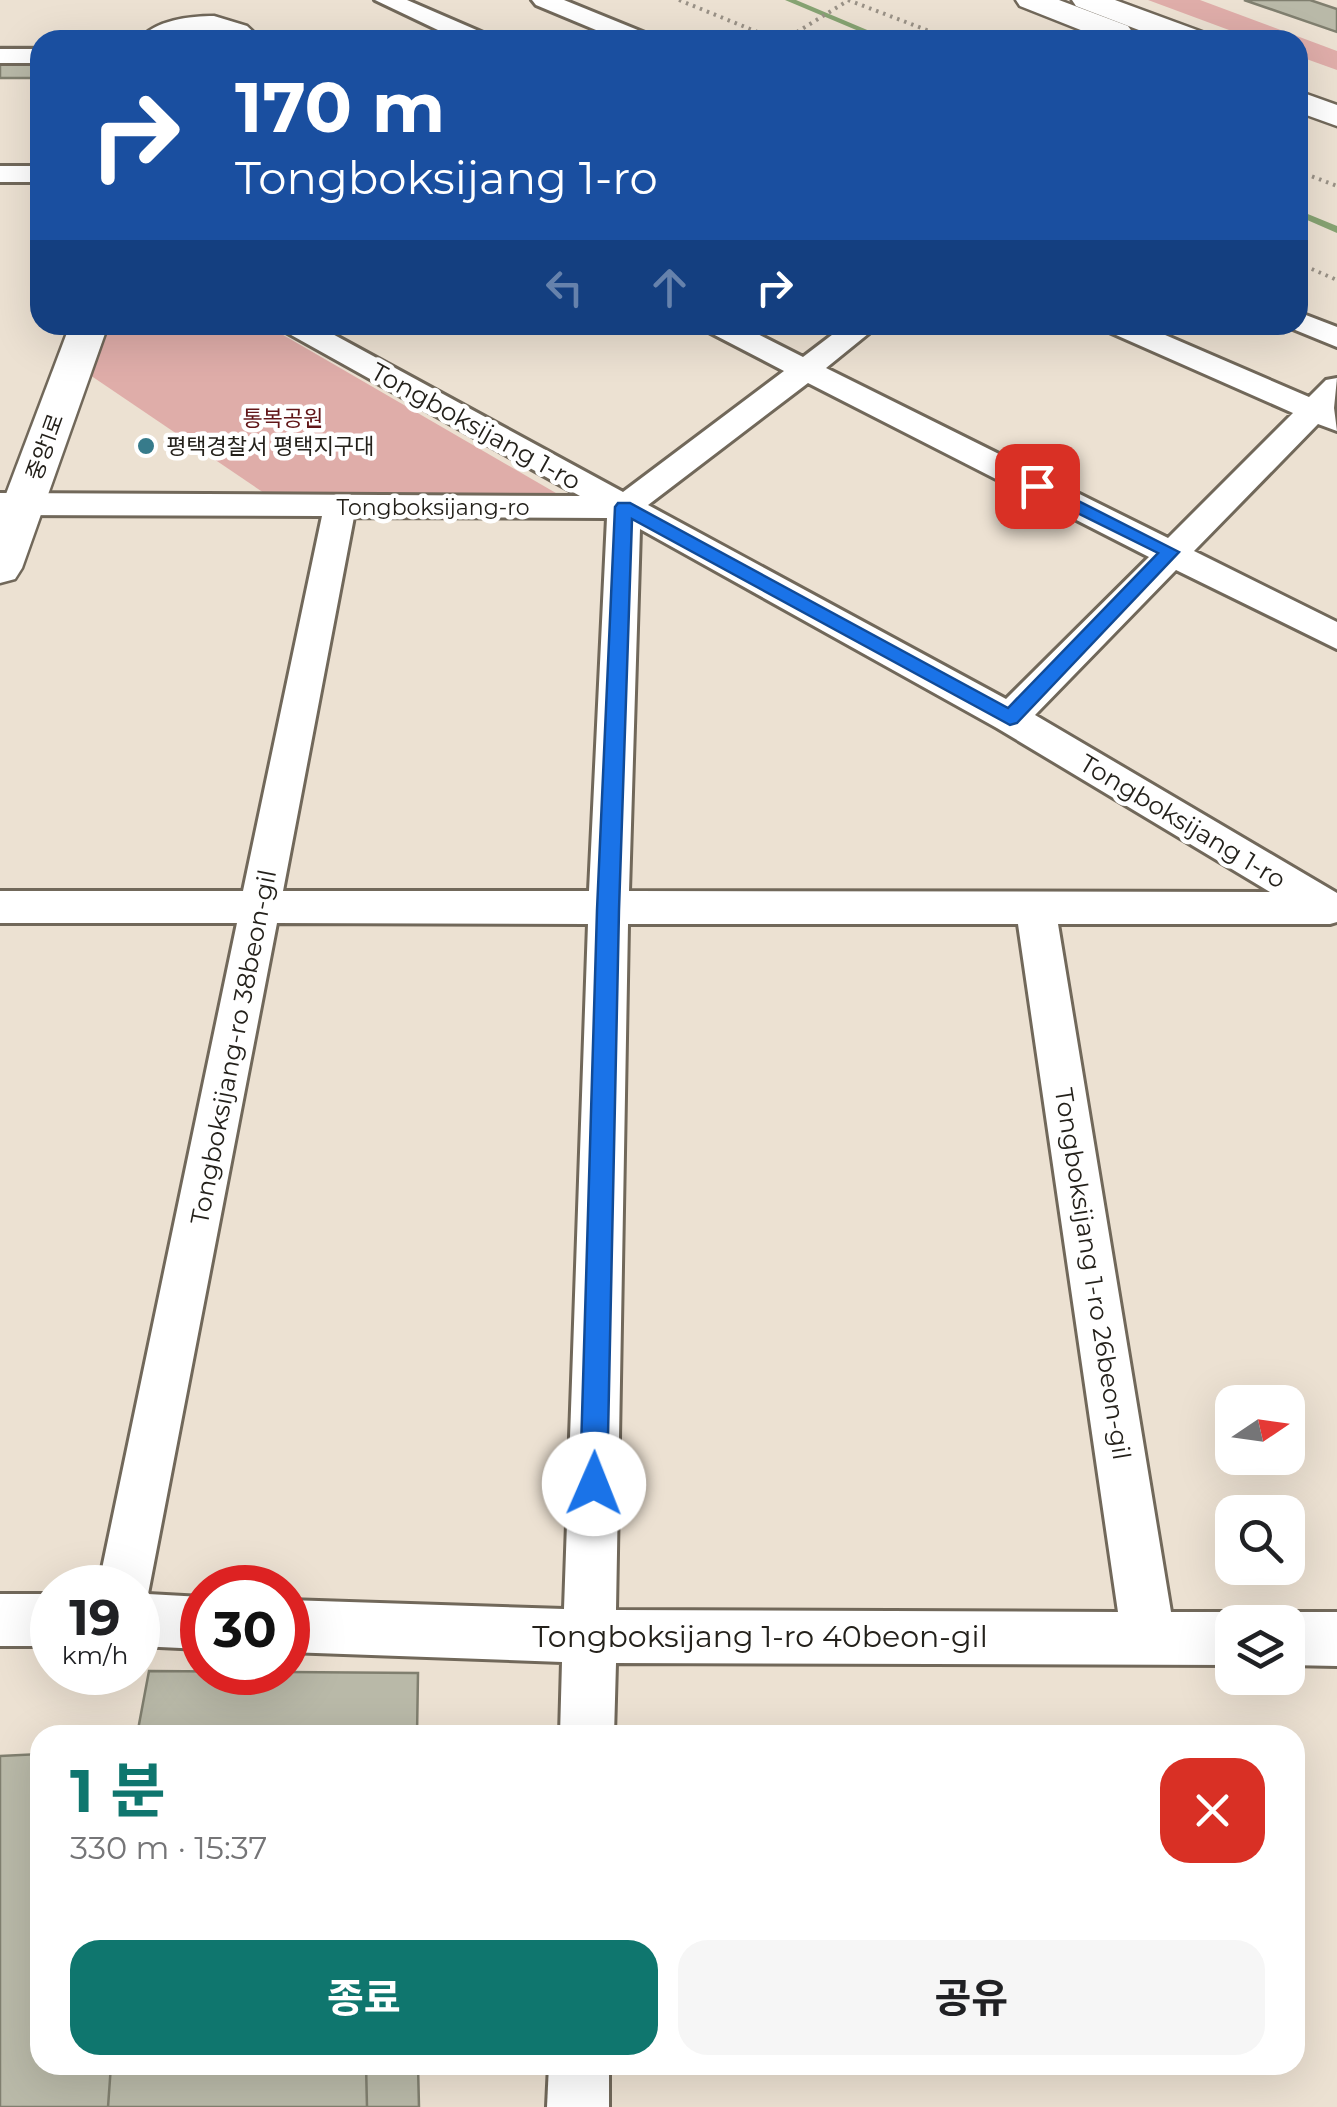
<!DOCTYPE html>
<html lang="ko">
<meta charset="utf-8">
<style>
body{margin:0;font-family:Montserrat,"Noto Sans KR",sans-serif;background:#f6f6f6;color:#202124;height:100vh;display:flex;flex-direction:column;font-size:38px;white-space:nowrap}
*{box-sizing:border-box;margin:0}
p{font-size:32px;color:#757577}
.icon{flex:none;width:55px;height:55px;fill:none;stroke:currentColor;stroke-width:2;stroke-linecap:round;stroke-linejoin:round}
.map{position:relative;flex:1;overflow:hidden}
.panel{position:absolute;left:30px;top:1725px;width:1275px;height:350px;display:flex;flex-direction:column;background:#fff;border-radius:30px;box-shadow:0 10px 40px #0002}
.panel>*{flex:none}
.banner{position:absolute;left:30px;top:30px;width:1278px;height:305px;border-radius:30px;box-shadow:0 10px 40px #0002;background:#1a4fa0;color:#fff;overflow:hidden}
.needle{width:65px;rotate:77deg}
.controls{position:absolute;left:1215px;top:1385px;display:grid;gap:20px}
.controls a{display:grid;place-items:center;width:90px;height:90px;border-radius:20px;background:#fff;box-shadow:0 10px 40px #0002;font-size:50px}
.speed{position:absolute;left:30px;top:1565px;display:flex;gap:20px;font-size:50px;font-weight:700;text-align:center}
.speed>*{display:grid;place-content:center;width:130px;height:130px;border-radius:50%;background:#fff;box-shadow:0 10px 40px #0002;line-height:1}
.speed small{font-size:25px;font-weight:400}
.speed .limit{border:15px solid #d22;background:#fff;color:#111}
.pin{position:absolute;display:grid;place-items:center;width:85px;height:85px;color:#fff;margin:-42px;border-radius:20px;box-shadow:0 5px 15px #0006}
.me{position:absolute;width:110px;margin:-55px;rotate:1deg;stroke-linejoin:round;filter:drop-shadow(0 0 8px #0008)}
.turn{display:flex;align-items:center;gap:35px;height:210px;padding:0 40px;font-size:45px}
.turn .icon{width:130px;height:130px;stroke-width:2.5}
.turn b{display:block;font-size:70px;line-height:85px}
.lanes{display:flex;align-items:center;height:95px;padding:0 40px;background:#0003;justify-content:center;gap:50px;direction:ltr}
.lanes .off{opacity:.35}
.round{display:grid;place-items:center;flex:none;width:105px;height:105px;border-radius:30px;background:#f6f6f6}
.summary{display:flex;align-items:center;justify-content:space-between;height:170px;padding:0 40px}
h1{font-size:60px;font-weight:700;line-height:75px;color:#0f766e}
.primary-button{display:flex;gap:20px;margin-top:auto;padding:20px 40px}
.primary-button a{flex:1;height:115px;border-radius:30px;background:#0f766e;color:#fff;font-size:40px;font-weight:700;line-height:115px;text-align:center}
.primary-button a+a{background:#f6f6f6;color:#202124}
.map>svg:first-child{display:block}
.green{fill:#dfada9}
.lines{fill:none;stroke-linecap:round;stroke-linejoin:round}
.stream{fill:#86a372;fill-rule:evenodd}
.building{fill:#b9b9a8;stroke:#807f6f;stroke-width:2.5}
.street-casing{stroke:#71685a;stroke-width:6}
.secondary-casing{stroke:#71685a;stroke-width:5}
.path{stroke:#999186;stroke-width:4;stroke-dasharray:2.5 5;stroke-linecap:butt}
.street{fill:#fff;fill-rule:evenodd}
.secondary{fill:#fff;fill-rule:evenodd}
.route{fill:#1a73e8;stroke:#114b97;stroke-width:2.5}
.poi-dot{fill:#377b8b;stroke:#fff;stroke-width:4}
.labels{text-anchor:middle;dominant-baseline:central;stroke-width:9;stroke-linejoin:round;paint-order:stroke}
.far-park-label{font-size:22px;fill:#611618;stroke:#fff}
.far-poi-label{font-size:22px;fill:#24211b;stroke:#fff;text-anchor:start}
.far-street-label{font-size:22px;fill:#24211b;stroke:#fff}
.street-label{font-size:25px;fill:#24211b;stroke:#fff}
.near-street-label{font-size:30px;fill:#24211b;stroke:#fff}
</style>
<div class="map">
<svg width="1337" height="2107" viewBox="0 0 1337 2107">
<rect width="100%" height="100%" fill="#ece1d2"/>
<g class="green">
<polygon points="1148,0 1200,0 1337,51 1337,70 1298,56 1298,40 1256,40"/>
<polygon points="99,325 266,325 568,500 264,493 84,371"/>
</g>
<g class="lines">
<g class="stream">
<polygon points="785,0 796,0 891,40 880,40"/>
<polygon points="1298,210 1337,226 1337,233 1298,216"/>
</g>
</g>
<g class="building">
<polygon points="1244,0 1310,0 1337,9 1337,32"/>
<rect x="0" y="47" width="40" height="31"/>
<polygon points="149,1671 418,1673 417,1735 137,1735"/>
<polygon points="40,1754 40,2065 418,2065 419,2107 0,2107 0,1756"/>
<polygon points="111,2065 366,2065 367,2107 108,2107"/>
</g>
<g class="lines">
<g class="street-casing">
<g id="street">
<polygon points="375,0 407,0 488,35 491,40 459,40"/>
<polygon points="532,0 564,0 650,35 653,40 620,40 536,5"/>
<rect x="0" y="49" width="40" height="14"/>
<rect x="0" y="166" width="40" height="16"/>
<polygon points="1298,312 1337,327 1337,347 1288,327 1298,325"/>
<path d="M279 325H316L623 492 784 371 707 331 702 325H740L803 357 845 325H879L826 368 1168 538 1293 413 1107 331 1102 325H1142L1309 397 1326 380 1337 378 1334 408 1337 431 1318 424 1194 551 1337 622V649L1176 570 1035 715 1337 893V922L1330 924H1058L1171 1612H1232L1251 1620 1232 1622V1665L616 1663 614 1735H560L562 1662 288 1652V1600L564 1609 588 924 277 923 148 1594 202 1597V1649L138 1646V1588H98L237 923H0V891H243L322 516 0 515V493L580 496 284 331ZM808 383 1149 557 1006 699 648 505ZM354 517 607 518 589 891H283ZM640 529 997 728 1270 892 629 891ZM628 924H1018L1118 1612 616 1610Z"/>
<rect x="0" y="1594" width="52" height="52"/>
<polygon points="1288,1612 1337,1612 1337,1666 1288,1665 1288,1622 1268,1622"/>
<polygon points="549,2065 609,2065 609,2107 547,2107"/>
</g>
</g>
<g class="secondary-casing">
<g id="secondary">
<polygon points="1016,0 1059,0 1128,26 1133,33 1126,40 1106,40 1020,6"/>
<polygon points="1072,0 1115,0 1205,33 1210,40 1165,40 1076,6"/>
<path d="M214 16 247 26 262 40H226L201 35 179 40H139C155 20 190 16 214 16Z"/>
<polygon points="1298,91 1337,105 1337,126 1298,112"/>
<polygon points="70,325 108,325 22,568 15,579 0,583 0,510"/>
</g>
</g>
<g class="path">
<polyline points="679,0 777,40"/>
<polyline points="848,0 953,40"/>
<polyline points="784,40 849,0"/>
<polyline points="1298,171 1337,186"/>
<polyline points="1298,263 1337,280"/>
</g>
<use href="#street" class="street"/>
<use href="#secondary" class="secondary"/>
</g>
<polygon class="route" points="1037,480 1179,552 1017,723 1010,725 632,519 619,910 607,1484 603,1493 594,1497 584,1493 580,1484 597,910 615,507 618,503 630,503 1008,708 1158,553 1031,490 1029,486"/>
<circle class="poi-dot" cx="146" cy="446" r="10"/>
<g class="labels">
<g class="far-park-label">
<text x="283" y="418">통복공원</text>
</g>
<g class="far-poi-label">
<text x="166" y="446">평택경찰서 평택지구대</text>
</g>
<g class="far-street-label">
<text transform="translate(45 447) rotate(-70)">중앙1로</text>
<text x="433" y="507">Tongboksijang-ro</text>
</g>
<g class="street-label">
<text transform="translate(476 426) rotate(29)">Tongboksijang 1-ro</text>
<text transform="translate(1183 821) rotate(31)">Tongboksijang 1-ro</text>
<text transform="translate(233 1047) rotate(-79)">Tongboksijang-ro 38beon-gil</text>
<text transform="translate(1093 1274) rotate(81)">Tongboksijang 1-ro 26beon-gil</text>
</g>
<g class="near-street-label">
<text x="760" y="1636">Tongboksijang 1-ro 40beon-gil</text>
</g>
</g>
</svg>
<div class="controls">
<a><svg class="needle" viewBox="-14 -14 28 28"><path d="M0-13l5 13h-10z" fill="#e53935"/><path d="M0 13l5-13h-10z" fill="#757577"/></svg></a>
<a><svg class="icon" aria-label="search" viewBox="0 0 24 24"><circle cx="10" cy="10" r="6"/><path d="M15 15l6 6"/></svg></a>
<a><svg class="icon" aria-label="layers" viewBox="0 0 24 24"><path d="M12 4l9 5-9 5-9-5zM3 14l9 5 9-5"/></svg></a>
</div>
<div class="speed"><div>19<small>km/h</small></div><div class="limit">30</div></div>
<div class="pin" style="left:1037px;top:486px;background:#d93025"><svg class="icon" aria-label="arrive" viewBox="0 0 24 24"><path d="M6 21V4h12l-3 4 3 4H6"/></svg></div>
<svg class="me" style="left:594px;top:1484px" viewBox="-20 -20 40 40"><circle r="19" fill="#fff"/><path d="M0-13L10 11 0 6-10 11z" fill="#1a73e8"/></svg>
<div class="banner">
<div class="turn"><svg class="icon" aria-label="right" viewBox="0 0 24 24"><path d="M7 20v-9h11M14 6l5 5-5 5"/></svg><div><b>170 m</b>Tongboksijang 1-ro</div></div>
<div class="lanes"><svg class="icon off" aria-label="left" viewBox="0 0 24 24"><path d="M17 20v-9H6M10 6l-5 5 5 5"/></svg><svg class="icon off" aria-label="ahead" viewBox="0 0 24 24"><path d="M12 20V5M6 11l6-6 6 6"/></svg><svg class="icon" aria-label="right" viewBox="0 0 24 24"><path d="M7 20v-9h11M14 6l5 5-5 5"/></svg></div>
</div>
<section class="panel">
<div class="summary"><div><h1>1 분</h1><p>330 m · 15:37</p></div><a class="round" style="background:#d93025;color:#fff"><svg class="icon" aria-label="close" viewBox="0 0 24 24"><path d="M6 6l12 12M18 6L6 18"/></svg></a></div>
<div class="primary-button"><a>종료</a><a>공유</a></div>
</section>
</div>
